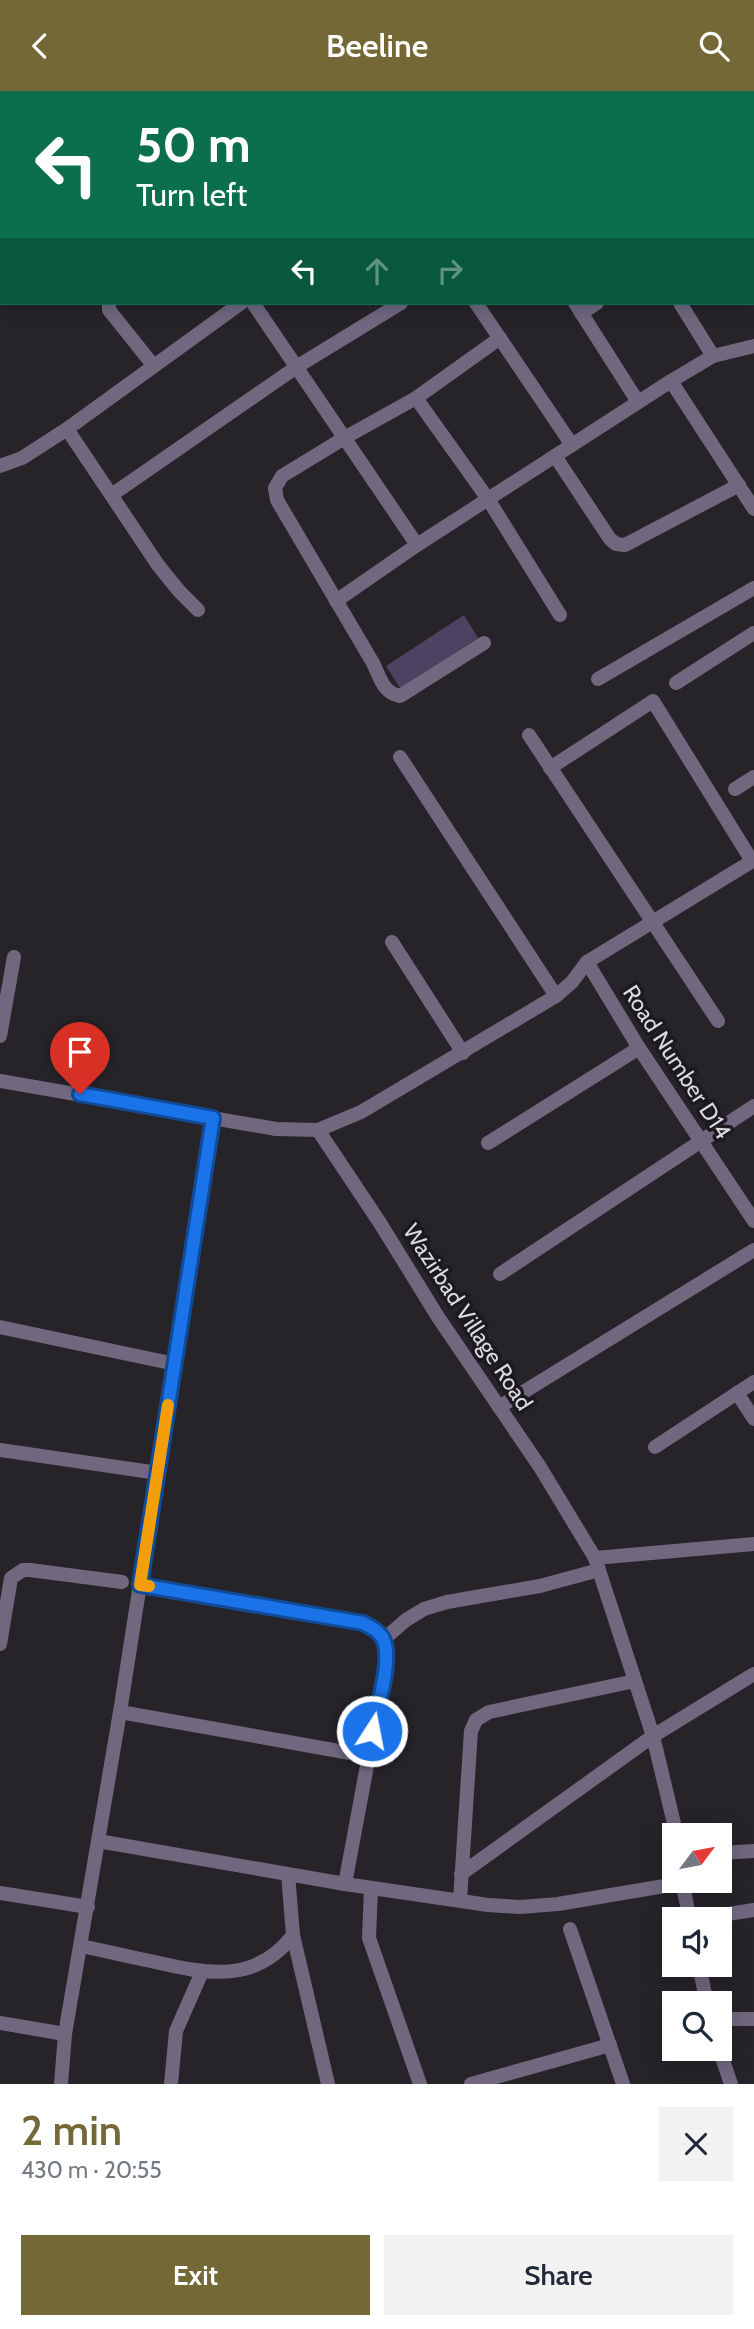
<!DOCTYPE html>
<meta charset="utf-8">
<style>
body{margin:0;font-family:Cabin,sans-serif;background:#f2f2f3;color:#1f2937;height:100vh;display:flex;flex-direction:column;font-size:26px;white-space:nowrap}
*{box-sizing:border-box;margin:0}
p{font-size:23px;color:#747a83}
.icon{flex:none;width:38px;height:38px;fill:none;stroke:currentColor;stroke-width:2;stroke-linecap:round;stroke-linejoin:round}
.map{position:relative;height:1993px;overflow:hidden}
.sheet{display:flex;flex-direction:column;background:#fff;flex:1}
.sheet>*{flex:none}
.top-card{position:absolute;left:0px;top:0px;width:754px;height:214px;box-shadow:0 4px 18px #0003;background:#0b6e4f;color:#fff;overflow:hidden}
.needle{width:46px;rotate:58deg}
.fabs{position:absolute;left:662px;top:1732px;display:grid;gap:14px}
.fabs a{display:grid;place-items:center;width:70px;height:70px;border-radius:0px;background:#fff;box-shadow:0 4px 18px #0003;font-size:35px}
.pin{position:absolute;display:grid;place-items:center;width:60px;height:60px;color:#fff;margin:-72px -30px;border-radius:50% 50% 50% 0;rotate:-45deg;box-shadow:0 0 7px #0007}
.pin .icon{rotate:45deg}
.me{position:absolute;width:77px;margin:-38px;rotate:11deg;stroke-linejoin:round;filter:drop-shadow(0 0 5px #0008)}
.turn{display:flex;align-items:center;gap:24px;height:147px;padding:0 21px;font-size:32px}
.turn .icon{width:91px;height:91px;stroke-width:2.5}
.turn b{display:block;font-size:49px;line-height:60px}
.lanes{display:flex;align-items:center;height:66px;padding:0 21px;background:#0003;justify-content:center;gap:35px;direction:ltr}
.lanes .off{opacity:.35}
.round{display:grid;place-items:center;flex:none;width:74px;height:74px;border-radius:0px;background:#f2f2f3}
.summary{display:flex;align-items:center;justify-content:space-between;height:119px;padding:0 21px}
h1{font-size:42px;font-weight:600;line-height:52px;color:#736836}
.action{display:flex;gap:14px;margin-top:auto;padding:14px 21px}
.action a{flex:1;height:80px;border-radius:0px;background:#736836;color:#fff;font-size:28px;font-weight:600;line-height:80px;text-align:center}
.action a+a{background:#f2f2f3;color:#1f2937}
header{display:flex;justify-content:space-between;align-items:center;height:91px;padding:0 21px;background:#736836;color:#fff;font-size:32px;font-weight:600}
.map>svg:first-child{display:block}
.green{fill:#4e4262}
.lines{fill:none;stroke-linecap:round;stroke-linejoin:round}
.street{stroke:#716880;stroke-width:14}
.secondary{stroke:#9c8eb5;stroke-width:14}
.route-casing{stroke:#114b97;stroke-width:18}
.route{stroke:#1a73e8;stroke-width:12}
.slow{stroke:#f59e0b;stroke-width:12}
.labels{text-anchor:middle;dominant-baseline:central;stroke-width:7;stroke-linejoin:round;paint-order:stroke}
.street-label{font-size:23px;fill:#dbdade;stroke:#1c1a20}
</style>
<header><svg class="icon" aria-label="back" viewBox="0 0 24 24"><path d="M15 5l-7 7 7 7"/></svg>Beeline<svg class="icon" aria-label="search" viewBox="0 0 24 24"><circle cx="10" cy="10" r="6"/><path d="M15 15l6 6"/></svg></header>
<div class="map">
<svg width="754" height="1993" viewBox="0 0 754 1993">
<rect width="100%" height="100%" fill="#262429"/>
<polygon class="green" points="464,524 478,547 400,597 386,575"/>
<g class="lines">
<g class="street">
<polyline points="200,0 200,2"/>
<polyline points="702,0 713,2"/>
<polyline points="752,8 754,9"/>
<polyline points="0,84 2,75"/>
<polyline points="752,101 754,101"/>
<polyline points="109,212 109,219 153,274"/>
<polyline points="253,212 417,454"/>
<polyline points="476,212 572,354"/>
<polyline points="575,212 638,311"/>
<polyline points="680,212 713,265"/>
<polyline points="581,222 597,212"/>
<polyline points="671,290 754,418"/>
<polyline points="416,307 488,408 560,524"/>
<polyline points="67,338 158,474 179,500 198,519"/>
<polyline points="555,365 610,448 616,453 625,454 739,394"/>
<polyline points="0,375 22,367 67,338 241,212"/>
<polyline points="113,403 298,275 401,212"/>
<polyline points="336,510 417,454 671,290 713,265 754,255"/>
<path d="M484 552 400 605C383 602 380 586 373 572L277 409 275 397 282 385 346 346 416 307 500 247"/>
<polyline points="598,588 754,497"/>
<polyline points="676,592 754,542"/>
<polyline points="529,644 718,930"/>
<polyline points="400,666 556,905"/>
<polyline points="550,677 653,610 752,770"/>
<polyline points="735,698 754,686"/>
<polyline points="392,851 463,962"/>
<polyline points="587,871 639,957 754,1130"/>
<polyline points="0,945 14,866"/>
<polyline points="0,990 276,1038 318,1039 361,1021 556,905 572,891 587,871 754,769"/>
<polyline points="318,1039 380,1132 438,1226 540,1376 595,1467 653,1645 677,1745"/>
<polyline points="488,1052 639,957"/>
<polyline points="500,1183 754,1015"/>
<polyline points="0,1236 175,1273"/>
<polyline points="737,1302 754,1328"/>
<polyline points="499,1316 754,1159"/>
<polyline points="655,1356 754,1291"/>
<polyline points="0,1359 158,1382"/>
<polyline points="595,1467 754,1453"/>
<path d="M140 1494 363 1532C380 1541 384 1548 387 1567L345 1793"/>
<polyline points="384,1548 406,1529 424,1518 447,1511 540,1495 599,1479"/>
<polyline points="0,1553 11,1487 23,1479 30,1479 122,1491"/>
<polyline points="120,1621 367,1665"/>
<polyline points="98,1750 345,1793 488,1814 520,1816 558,1813 682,1792"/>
<polyline points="719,1762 754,1760"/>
<polyline points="461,1783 653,1645 754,1583"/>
<polyline points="682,1790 690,1829"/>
<polyline points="371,1797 369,1847 420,1993"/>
<polyline points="0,1802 88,1816"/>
<polyline points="460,1809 471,1640 476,1629 489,1621 635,1590"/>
<polyline points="690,1829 754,1819"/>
<polyline points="570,1838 623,1993"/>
<polyline points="293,1844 328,1993"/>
<path d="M81 1855C106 1860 130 1866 155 1871 207 1883 256 1893 293 1844L288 1783"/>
<polyline points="699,1874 707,1913"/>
<polyline points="719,1928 754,1928"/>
<polyline points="0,1932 65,1943"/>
<polyline points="719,1958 731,1993"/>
<polyline points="61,1993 65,1943 120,1621 213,1026"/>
<polyline points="171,1993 176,1940 202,1881"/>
<polyline points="471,1993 610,1954"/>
</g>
<g class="secondary">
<polyline points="333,0 346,2"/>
<polyline points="448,0 460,2"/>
<polyline points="99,2 104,0"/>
<polyline points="0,21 2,19"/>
<polyline points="752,47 754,47"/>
<polyline points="752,67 754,67"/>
</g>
</g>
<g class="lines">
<g class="route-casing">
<path id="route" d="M80 1003 213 1027 140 1494 363 1532C371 1536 381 1541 384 1550 392 1572 377 1617 372 1640"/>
</g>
<use href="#route" class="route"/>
<polyline class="slow" points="149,1495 140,1494 168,1314"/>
</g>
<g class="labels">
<g class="street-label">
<text transform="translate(677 971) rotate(57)">Road Number D14</text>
<text transform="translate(468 1226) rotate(57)">Wazirbad Village Road</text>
</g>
</g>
</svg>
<div class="fabs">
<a><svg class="needle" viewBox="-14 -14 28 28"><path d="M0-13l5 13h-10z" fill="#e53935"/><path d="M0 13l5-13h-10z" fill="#747a83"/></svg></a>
<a><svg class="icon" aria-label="sound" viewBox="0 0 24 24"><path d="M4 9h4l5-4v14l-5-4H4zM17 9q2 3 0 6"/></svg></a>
<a><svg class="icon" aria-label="search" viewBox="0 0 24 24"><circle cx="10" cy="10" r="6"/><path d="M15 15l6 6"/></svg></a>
</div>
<div class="pin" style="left:80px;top:1003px;background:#d93025"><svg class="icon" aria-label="arrive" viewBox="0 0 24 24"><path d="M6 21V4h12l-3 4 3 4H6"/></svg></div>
<svg class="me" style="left:372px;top:1640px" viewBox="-20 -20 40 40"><circle r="17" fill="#1a73e8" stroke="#fff" stroke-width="3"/><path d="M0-11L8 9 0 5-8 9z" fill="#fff"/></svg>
<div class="top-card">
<div class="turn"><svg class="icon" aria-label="left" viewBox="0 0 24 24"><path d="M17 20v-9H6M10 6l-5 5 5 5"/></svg><div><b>50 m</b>Turn left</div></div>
<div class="lanes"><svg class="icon" aria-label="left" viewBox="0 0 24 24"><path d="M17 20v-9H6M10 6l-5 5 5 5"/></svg><svg class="icon off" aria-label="ahead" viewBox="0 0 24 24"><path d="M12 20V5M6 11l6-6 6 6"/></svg><svg class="icon off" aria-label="right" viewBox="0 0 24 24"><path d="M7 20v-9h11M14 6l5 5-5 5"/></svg></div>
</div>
</div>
<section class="sheet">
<div class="summary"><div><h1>2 min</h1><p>430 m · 20:55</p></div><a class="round"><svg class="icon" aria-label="close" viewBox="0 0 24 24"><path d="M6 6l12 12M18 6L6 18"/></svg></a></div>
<div class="action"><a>Exit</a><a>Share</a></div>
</section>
